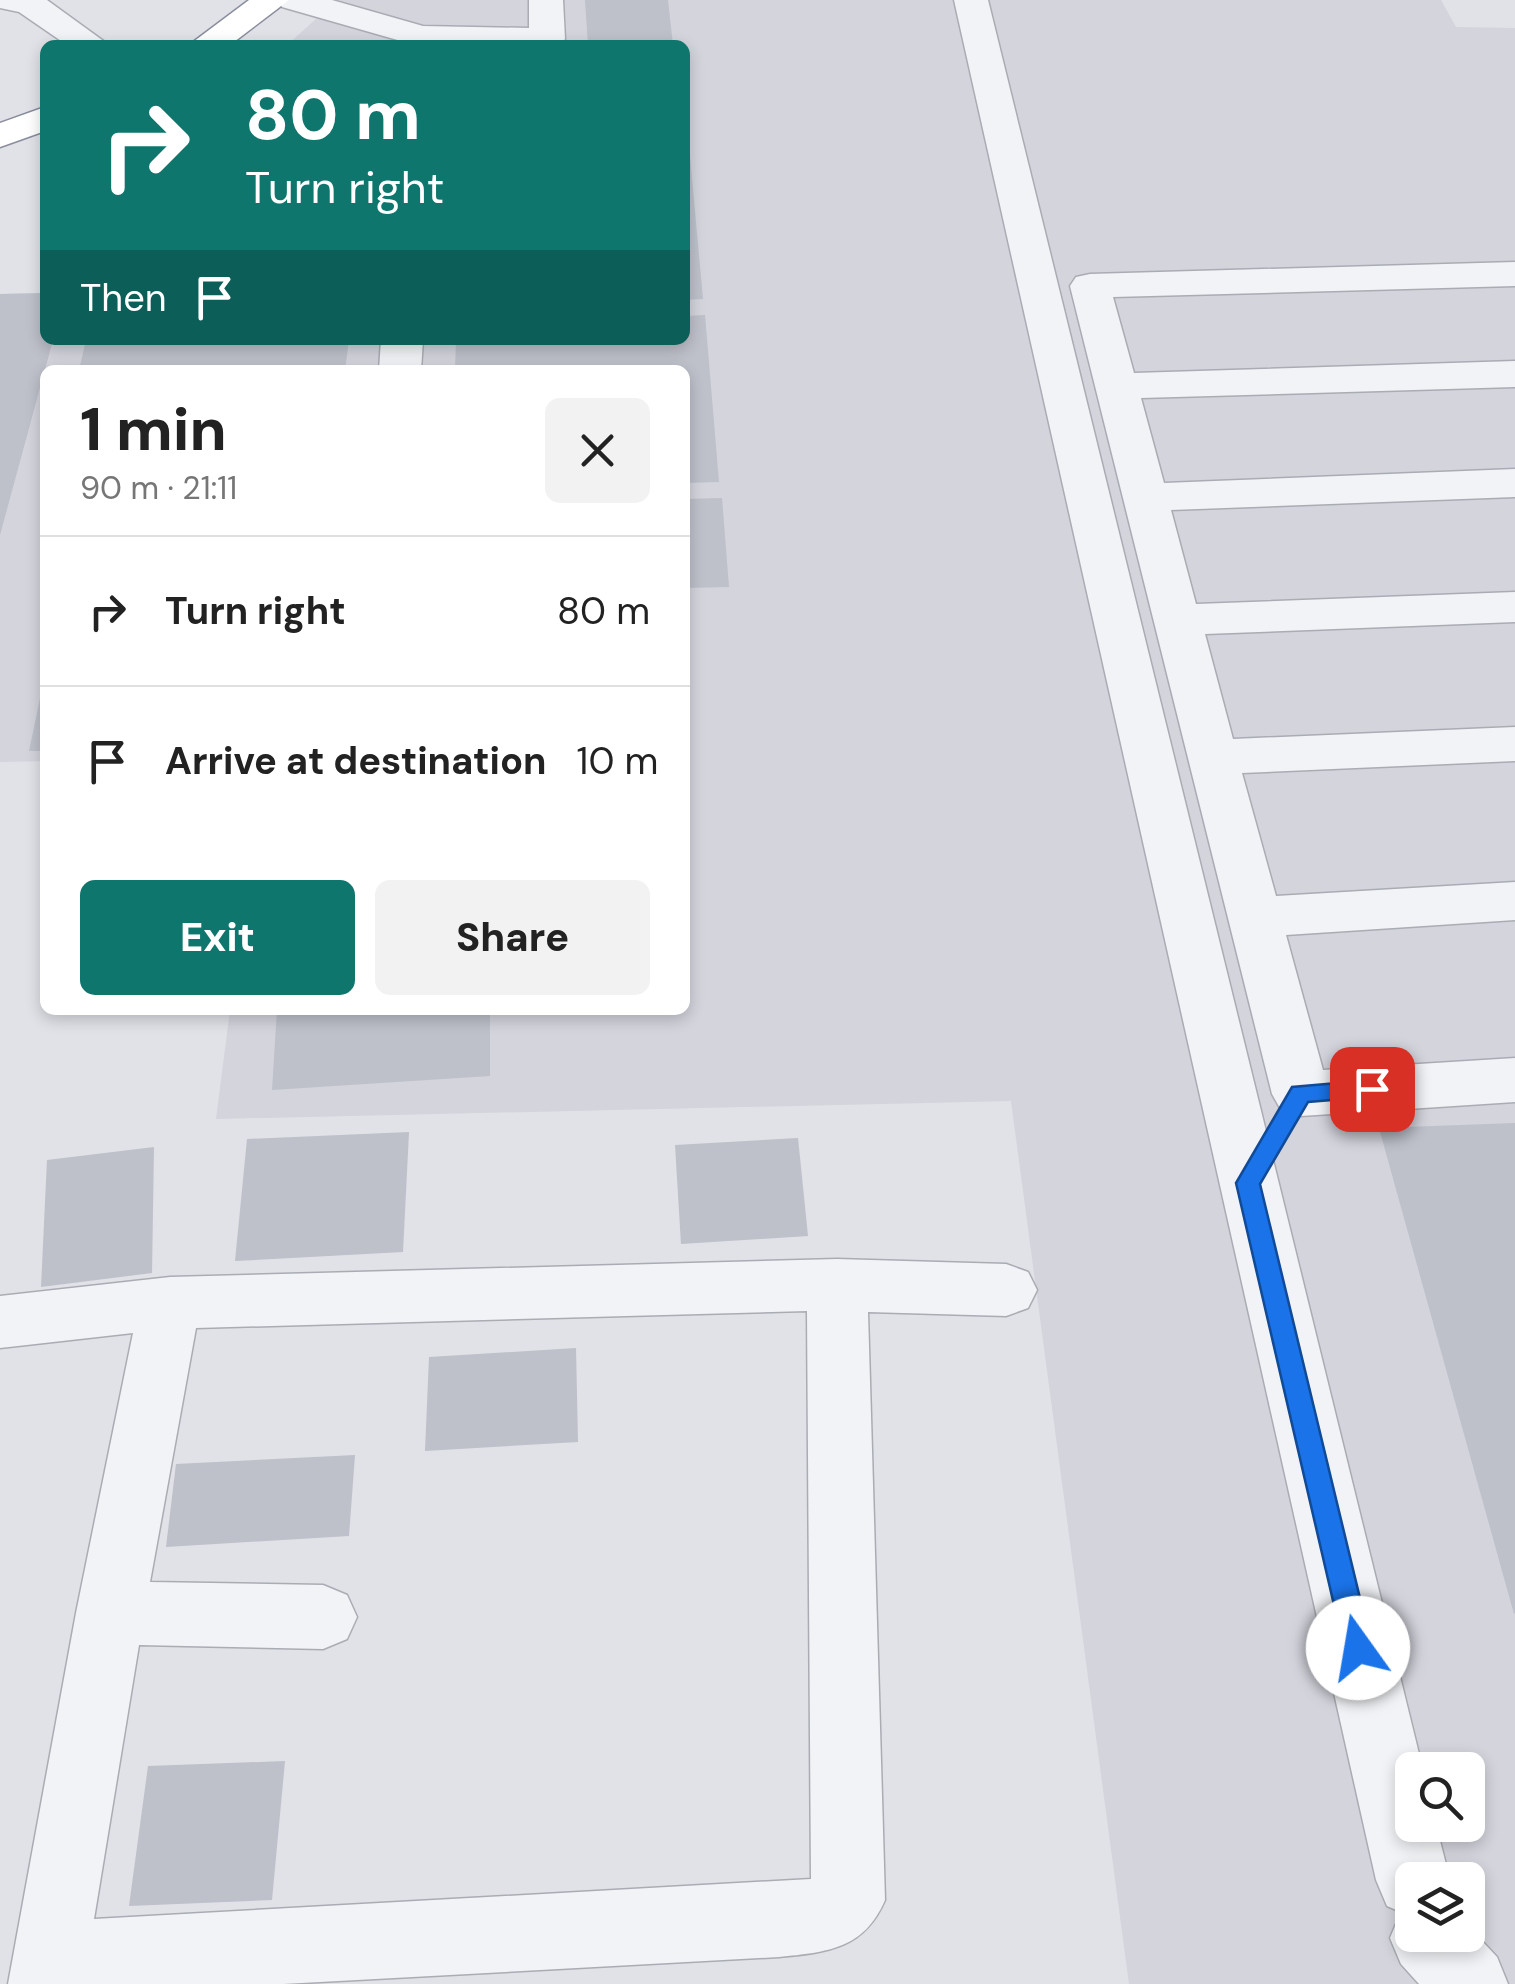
<!DOCTYPE html>
<meta charset="utf-8">
<style>
body{margin:0;font-family:"DM Sans",sans-serif;background:#f2f2f2;color:#222;height:100vh;display:flex;flex-direction:column;font-size:38px;white-space:nowrap}
*{box-sizing:border-box;margin:0}
p{font-size:32px;color:#767676}
.icon{flex:none;width:55px;height:55px;fill:none;stroke:currentColor;stroke-width:2;stroke-linecap:round;stroke-linejoin:round}
.map{position:relative;flex:1;overflow:hidden}
.sheet{position:absolute;left:40px;top:365px;width:650px;height:650px;display:flex;flex-direction:column;background:#fff;border-radius:15px;box-shadow:0 5px 15px #0003}
.sheet>*{flex:none}
.top-card{position:absolute;left:40px;top:40px;width:650px;height:305px;border-radius:15px;box-shadow:0 5px 15px #0003;background:#0f766e;color:#fff;overflow:hidden}
.fabs{position:absolute;left:1395px;top:1752px;display:grid;gap:20px}
.fabs a{display:grid;place-items:center;width:90px;height:90px;border-radius:15px;background:#fff;box-shadow:0 5px 15px #0003;font-size:50px}
.pin{position:absolute;display:grid;place-items:center;width:85px;height:85px;color:#fff;margin:-42px;border-radius:20px;box-shadow:0 5px 15px #0006}
.me{position:absolute;width:110px;margin:-55px;rotate:347deg;stroke-linejoin:round;filter:drop-shadow(0 0 8px #0008)}
.turn{display:flex;align-items:center;gap:35px;height:210px;padding:0 40px;font-size:45px}
.turn .icon{width:130px;height:130px;stroke-width:2.5}
.turn b{display:block;font-size:70px;line-height:85px}
.then{display:flex;align-items:center;height:95px;padding:0 40px;background:#0003;gap:20px;font-size:38px}
.round{display:grid;place-items:center;flex:none;width:105px;height:105px;border-radius:15px;background:#f2f2f2}
.headline{display:flex;align-items:center;justify-content:space-between;height:170px;padding:0 40px}
h1{font-size:60px;font-weight:800;line-height:75px}
.button{display:flex;gap:20px;margin-top:auto;padding:20px 40px}
.button a{flex:1;height:115px;border-radius:15px;background:#0f766e;color:#fff;font-size:40px;font-weight:800;line-height:115px;text-align:center}
.button a+a{background:#f2f2f2;color:#222}
ul{padding:0;list-style:none}
li{display:flex;align-items:center;gap:30px;height:150px;padding:0 40px;border-top:2px solid #e0e0e0}
li div{flex:1}
li b{display:block;font-size:38px}
li em{font-style:normal}
.map>svg:first-child{display:block}
.built{fill:#d3d4dc;fill-rule:evenodd}
.building{fill:#bec0ca}
.lines{fill:none;stroke-linecap:round;stroke-linejoin:round}
.minor-casing{stroke:#aaacb4;stroke-width:3}
.highway-casing{stroke:#898d9c;stroke-width:3}
.minor{fill:#f2f3f6;fill-rule:evenodd}
.highway{fill:#fff;fill-rule:evenodd}
.route{fill:#1a73e8;stroke:#114b97;stroke-width:2.5}
</style>
<div class="map">
<svg width="1515" height="1984" viewBox="0 0 1515 1984">
<rect width="100%" height="100%" fill="#e0e2e7"/>
<path class="built" d="M337 0H1441L1456 27 1515 28V1984H1129L1011 1101 216 1119 230 1010H685V370H45V761L0 762V294L45 293V340H685V45H287ZM1412 1770H1468V1825H1412ZM1412 1880H1468V1935H1412Z"/>
<g class="building">
<polygon points="585,0 668,0 673,45 588,45"/>
<polygon points="685,156 690,156 703,299 685,300"/>
<polygon points="45,293 45,340 53,340 0,535 0,294"/>
<polygon points="705,315 719,482 685,483 685,370 455,370 456,340 685,340 685,316"/>
<polygon points="86,340 349,340 345,370 79,370"/>
<polygon points="722,498 729,587 685,588 685,499"/>
<polygon points="43,684 45,751 29,751"/>
<polygon points="277,1010 490,1010 490,1076 272,1090"/>
<polygon points="1515,1123 1515,1613 1514,1614 1379,1128"/>
<polygon points="409,1132 403,1252 235,1261 247,1139"/>
<polygon points="798,1138 808,1236 681,1244 675,1145"/>
<polygon points="154,1147 152,1273 41,1287 47,1160"/>
<polygon points="576,1348 578,1442 425,1451 429,1357"/>
<polygon points="355,1455 349,1536 166,1547 176,1464"/>
<polygon points="285,1761 272,1900 129,1906 148,1766"/>
</g>
<g class="lines">
<g class="minor-casing">
<g id="minor">
<polygon points="0,0 47,0 109,45 67,45 19,12 0,8"/>
<polygon points="277,0 332,0 423,26 529,28 529,0 563,0 565,39 560,45 415,45 282,7"/>
<polygon points="954,0 988,0 1423,1770 1412,1770 1412,1825 1436,1825 1450,1880 1412,1880 1412,1935 1468,1935 1468,1926 1497,1957 1508,1984 1419,1984 1401,1964 1390,1938 1401,1912 1387,1906 1376,1880"/>
<polygon points="1515,262 1515,286 1113,297 1134,373 1515,361 1515,387 1141,398 1164,483 1515,469 1515,497 1171,510 1196,604 1515,592 1515,622 1205,634 1233,739 1515,727 1515,761 1242,773 1276,896 1515,882 1515,920 1286,935 1323,1070 1515,1058 1515,1102 1301,1116 1281,1110 1272,1094 1070,286 1076,277 1090,274"/>
<polygon points="381,340 423,340 421,370 379,370"/>
<path d="M837 1259 1006 1264 1028 1272 1037 1290 1028 1308 1006 1316 868 1312 885 1900C864 1949 828 1952 779 1957L283 1984H8L76 1613 133 1333 0 1348V1296L170 1277ZM807 1311 811 1879 94 1919 139 1645 323 1649 347 1639 357 1617 347 1595 323 1585 150 1582 196 1328Z"/>
</g>
</g>
<g class="highway-casing">
<g id="highway">
<polygon points="249,0 289,0 230,45 189,45"/>
<polygon points="45,107 45,131 0,147 0,123"/>
</g>
</g>
<use href="#minor" class="minor"/>
<use href="#highway" class="highway"/>
</g>
<polygon class="route" points="1372,1080 1380,1083 1384,1089 1380,1096 1308,1102 1260,1184 1372,1648 1368,1657 1358,1661 1348,1657 1344,1648 1236,1183 1292,1087"/>
</svg>
<div class="fabs">
<a><svg class="icon" aria-label="search" viewBox="0 0 24 24"><circle cx="10" cy="10" r="6"/><path d="M15 15l6 6"/></svg></a>
<a><svg class="icon" aria-label="layers" viewBox="0 0 24 24"><path d="M12 4l9 5-9 5-9-5zM3 14l9 5 9-5"/></svg></a>
</div>
<div class="pin" style="left:1372px;top:1089px;background:#d93025"><svg class="icon" aria-label="arrive" viewBox="0 0 24 24"><path d="M6 21V4h12l-3 4 3 4H6"/></svg></div>
<svg class="me" style="left:1358px;top:1648px" viewBox="-20 -20 40 40"><circle r="19" fill="#fff"/><path d="M0-13L10 11 0 6-10 11z" fill="#1a73e8"/></svg>
<div class="top-card">
<div class="turn"><svg class="icon" aria-label="right" viewBox="0 0 24 24"><path d="M7 20v-9h11M14 6l5 5-5 5"/></svg><div><b>80 m</b>Turn right</div></div>
<div class="then">Then<svg class="icon" aria-label="arrive" viewBox="0 0 24 24"><path d="M6 21V4h12l-3 4 3 4H6"/></svg></div>
</div>
<section class="sheet">
<div class="headline"><div><h1>1 min</h1><p>90 m · 21:11</p></div><a class="round"><svg class="icon" aria-label="close" viewBox="0 0 24 24"><path d="M6 6l12 12M18 6L6 18"/></svg></a></div>
<ul>
<li><svg class="icon" aria-label="right" viewBox="0 0 24 24"><path d="M7 20v-9h11M14 6l5 5-5 5"/></svg><div><b>Turn right</b></div><em>80 m</em></li>
<li><svg class="icon" aria-label="arrive" viewBox="0 0 24 24"><path d="M6 21V4h12l-3 4 3 4H6"/></svg><div><b>Arrive at destination</b></div><em>10 m</em></li>
</ul>
<div class="button"><a>Exit</a><a>Share</a></div>
</section>
</div>
